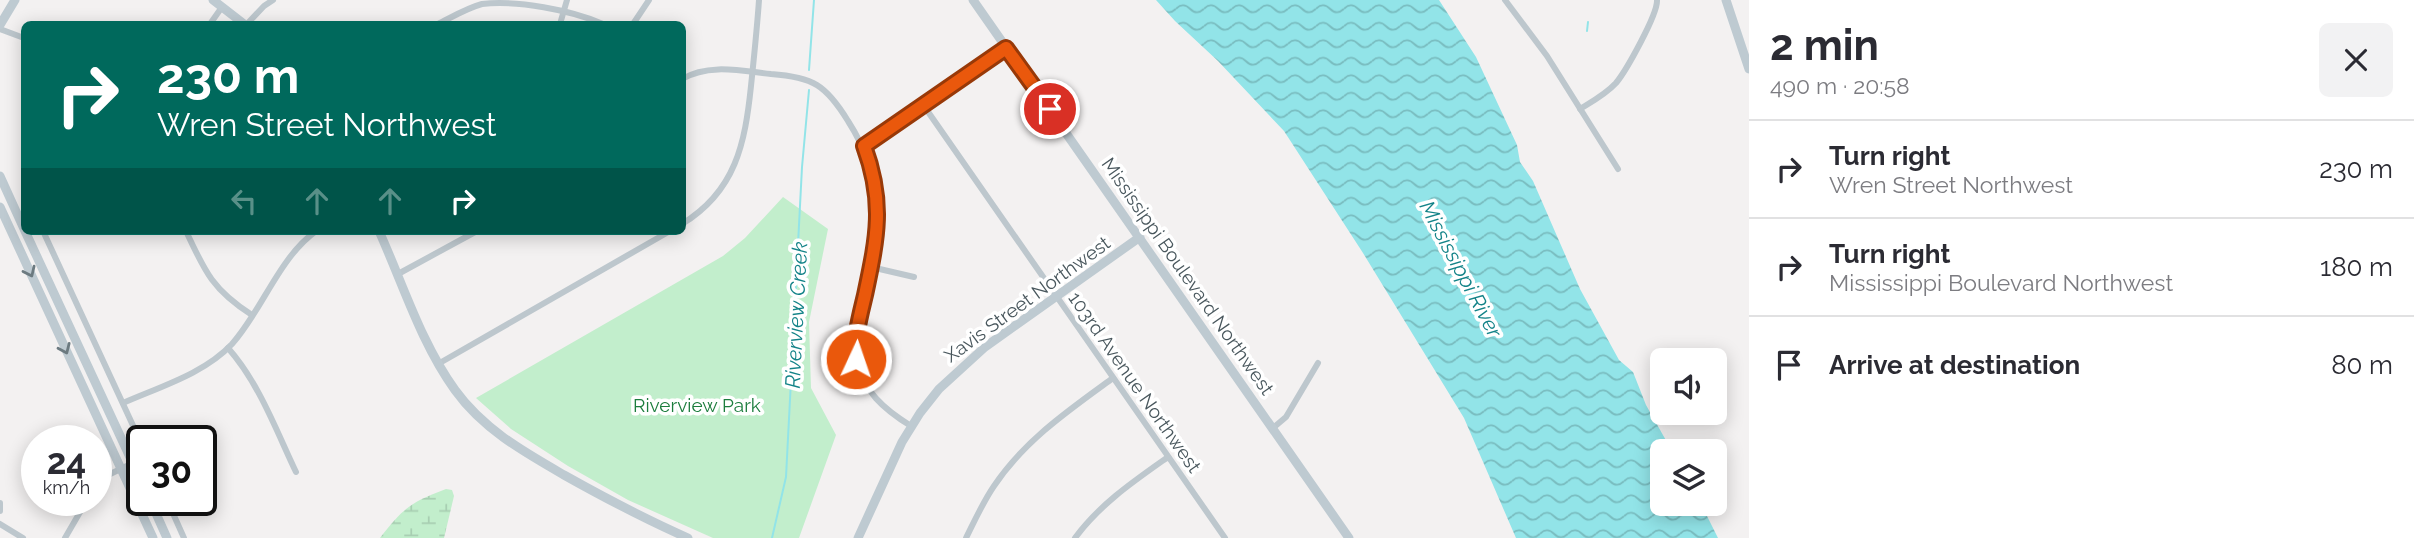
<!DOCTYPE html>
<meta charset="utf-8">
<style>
body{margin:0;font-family:Raleway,sans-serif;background:#f2f2f3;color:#2b2b33;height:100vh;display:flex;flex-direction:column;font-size:26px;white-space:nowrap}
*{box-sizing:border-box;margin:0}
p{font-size:23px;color:#7c7c81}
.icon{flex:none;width:38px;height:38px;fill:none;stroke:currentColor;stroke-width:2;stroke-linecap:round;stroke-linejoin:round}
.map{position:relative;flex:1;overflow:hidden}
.drawer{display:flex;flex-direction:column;background:#fff;width:665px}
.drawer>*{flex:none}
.top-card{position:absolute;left:21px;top:21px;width:665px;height:214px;border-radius:10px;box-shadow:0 4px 18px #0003;background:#00695c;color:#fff;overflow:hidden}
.tools{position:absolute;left:1650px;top:348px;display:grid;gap:14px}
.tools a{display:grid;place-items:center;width:77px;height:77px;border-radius:10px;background:#fff;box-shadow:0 4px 18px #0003;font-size:35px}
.speed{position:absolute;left:21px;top:425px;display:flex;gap:14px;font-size:35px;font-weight:700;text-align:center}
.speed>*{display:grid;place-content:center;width:91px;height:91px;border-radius:50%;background:#fff;box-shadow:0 4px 18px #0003;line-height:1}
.speed small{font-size:18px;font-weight:400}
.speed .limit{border:4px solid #111;border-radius:10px;background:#fff;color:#111}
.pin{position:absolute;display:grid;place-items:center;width:60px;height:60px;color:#fff;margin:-30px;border:4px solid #fff;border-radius:50%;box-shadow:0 2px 7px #0007}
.me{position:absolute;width:77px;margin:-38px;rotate:3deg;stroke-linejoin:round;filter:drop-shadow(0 0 5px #0008)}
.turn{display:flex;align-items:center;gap:24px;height:147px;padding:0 21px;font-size:32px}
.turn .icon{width:91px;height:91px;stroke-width:2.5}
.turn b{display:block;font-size:49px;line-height:60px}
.lanes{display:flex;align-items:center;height:66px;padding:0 21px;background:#0003;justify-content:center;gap:35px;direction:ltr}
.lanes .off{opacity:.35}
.round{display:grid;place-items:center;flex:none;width:74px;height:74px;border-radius:10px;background:#f2f2f3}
.head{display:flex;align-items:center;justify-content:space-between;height:119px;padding:0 21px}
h1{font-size:42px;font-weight:700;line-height:52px}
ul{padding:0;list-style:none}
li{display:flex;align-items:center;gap:21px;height:98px;padding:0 21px;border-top:2px solid #e1e1e2}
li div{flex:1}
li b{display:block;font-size:26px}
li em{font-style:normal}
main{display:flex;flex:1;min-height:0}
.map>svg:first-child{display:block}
.wetland{fill:url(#wetland-marsh)}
.park{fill:#c2eecc}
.water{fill:url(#water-waves)}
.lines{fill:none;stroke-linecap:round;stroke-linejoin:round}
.stream{stroke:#92e4e8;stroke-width:2}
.street{stroke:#bdc7cd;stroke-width:6}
.secondary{stroke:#becad1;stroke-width:9}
.oneway{stroke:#6c7a80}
.route-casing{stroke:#983908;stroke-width:18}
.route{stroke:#ea580c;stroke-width:12}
.labels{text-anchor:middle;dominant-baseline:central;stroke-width:7;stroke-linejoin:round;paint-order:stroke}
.street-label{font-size:19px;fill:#49575d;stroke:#fff}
.park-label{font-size:19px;fill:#1c7d3d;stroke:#fff}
.water-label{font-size:21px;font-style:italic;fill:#138388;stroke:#fff}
</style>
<main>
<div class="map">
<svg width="1749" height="538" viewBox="0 0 1749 538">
<defs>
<pattern id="wetland-marsh" width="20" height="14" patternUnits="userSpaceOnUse" patternTransform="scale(1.75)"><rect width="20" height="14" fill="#c2eecc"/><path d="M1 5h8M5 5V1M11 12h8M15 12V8" fill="none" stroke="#a8ceb2"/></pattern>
<pattern id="water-waves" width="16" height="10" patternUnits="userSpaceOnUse" patternTransform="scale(1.75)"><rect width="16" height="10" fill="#92e4e8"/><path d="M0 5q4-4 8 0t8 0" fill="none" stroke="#79bcbf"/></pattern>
</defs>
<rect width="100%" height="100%" fill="#f3f1f1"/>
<path class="wetland" d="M446 489 452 490 454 496 444 538H380C403 508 411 502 446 489Z"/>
<polygon class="park" points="783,197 828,229 809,322 811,388 836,435 799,538 713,538 628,500 568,466 511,429 476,398 723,256 745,238"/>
<polygon class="water" points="1156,0 1439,0 1476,57 1517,145 1520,162 1533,181 1580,289 1619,360 1633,372 1646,405 1672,451 1662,452 1662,504 1701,504 1718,538 1516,538 1464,418 1363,253 1284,131 1218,61 1175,21"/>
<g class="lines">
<g class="stream">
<polyline points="1587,31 1588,22"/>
<polyline points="809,70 814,0"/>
<polyline points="772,538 786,477 802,167 809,90"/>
</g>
<g class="street">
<polyline points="1505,0 1547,56 1618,169"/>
<polyline points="210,24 222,7"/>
<polyline points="247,24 264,6 273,0"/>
<path d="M438 24C452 17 467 8 482 4 517 0 571 10 603 24"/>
<polyline points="560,24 567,0"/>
<polyline points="633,24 649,0"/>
<polyline points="0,29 24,38"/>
<path d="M682 79C709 63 742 71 771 74 813 77 826 85 848 121 888 183 878 232 864 300 859 319 853 339 856 358 862 391 885 410 911 426"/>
<polyline points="924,106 1225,538"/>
<path d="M1580 109C1593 101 1606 94 1616 83 1626 71 1658 14 1657 0"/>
<polyline points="864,146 1006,48"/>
<polyline points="24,180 24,189"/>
<path d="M682 224C736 191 745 143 751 86 754 57 757 29 759 0"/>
<polyline points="43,231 142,445"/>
<path d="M186 231C205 272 213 290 252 315"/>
<polyline points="871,267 914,277"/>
<polyline points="398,274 477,231"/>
<path d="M228 348C259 383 276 430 296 472"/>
<polyline points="438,364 670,231"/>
<path d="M123 403C159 387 204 374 232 344 263 309 278 259 316 231"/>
<polyline points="1273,428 1286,417 1318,363"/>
<polyline points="96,485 106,476 133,463"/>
<polyline points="167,500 184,538"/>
<polyline points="0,503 0,511"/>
<polyline points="0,524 23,538"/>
<polyline points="65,538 87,500"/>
<path d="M966 538C975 520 983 502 994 486 1025 440 1069 410 1113 378"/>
<path d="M1075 538C1100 504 1134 481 1168 457"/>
</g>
<g class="secondary">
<polyline points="213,0 244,24"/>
<polyline points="973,0 1349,538"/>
<polyline points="1726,0 1749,69"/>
<polyline points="0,25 15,0"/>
<polyline points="0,176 24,229"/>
<polyline points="0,207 153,538"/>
<polyline points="25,231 142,483"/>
<path d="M379 231C403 284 421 343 455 390 483 429 524 452 564 475 605 498 645 519 688 538"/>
<polyline points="150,500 167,538"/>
<polyline points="858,538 902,442 920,413 939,389 985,347 1140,237"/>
</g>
</g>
<defs><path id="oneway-chevron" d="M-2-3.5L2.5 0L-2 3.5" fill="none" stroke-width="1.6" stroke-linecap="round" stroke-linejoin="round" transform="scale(1.75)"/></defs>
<g class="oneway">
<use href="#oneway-chevron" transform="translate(30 272) rotate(65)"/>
<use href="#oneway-chevron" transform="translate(65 349) rotate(66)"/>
</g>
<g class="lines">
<g class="route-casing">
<path id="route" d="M856 359C854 337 860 316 865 295 877 238 885 203 864 146L1006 48 1050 109"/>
</g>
<use href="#route" class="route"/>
</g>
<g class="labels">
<g class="street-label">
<text transform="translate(1188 276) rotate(55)">Mississippi Boulevard Northwest</text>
<text transform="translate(1027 299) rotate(-36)">Xavis Street Northwest</text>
<text transform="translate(1135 382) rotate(55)">103rd Avenue Northwest</text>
</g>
<g class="park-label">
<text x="697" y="405">Riverview Park</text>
</g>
<g class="water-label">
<text transform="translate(1461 269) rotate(62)">Mississippi River</text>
<text transform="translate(796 315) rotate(-87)">Riverview Creek</text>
</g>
</g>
</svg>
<div class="tools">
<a><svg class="icon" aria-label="sound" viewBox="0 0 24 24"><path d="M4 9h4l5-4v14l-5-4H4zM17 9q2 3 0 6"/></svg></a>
<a><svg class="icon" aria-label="layers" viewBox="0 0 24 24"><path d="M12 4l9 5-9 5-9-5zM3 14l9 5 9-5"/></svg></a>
</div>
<div class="speed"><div>24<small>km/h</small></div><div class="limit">30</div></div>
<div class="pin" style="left:1050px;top:109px;background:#d93025"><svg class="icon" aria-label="arrive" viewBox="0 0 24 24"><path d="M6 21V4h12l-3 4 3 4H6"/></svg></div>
<svg class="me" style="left:856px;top:359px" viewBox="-20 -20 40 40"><circle r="17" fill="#ea580c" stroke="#fff" stroke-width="3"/><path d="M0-11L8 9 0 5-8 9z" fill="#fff"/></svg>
<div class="top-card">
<div class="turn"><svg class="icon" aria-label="right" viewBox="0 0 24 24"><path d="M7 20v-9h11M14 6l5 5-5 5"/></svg><div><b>230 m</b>Wren Street Northwest</div></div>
<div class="lanes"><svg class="icon off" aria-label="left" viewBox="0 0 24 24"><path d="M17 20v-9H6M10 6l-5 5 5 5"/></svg><svg class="icon off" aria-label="ahead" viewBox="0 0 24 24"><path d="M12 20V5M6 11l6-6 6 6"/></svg><svg class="icon off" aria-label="ahead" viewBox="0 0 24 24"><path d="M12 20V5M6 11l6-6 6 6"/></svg><svg class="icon" aria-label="right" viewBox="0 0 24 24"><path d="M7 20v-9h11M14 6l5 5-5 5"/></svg></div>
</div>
</div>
<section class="drawer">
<div class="head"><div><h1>2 min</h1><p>490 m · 20:58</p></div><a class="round"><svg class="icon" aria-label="close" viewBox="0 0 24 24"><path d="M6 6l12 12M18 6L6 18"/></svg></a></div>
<ul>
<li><svg class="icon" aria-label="right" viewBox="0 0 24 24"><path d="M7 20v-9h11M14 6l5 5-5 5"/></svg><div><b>Turn right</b><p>Wren Street Northwest</p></div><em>230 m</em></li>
<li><svg class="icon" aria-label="right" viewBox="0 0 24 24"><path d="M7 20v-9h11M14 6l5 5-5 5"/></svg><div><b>Turn right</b><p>Mississippi Boulevard Northwest</p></div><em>180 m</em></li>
<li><svg class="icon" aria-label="arrive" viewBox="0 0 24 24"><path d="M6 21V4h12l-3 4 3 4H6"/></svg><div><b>Arrive at destination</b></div><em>80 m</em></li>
</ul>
</section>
</main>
